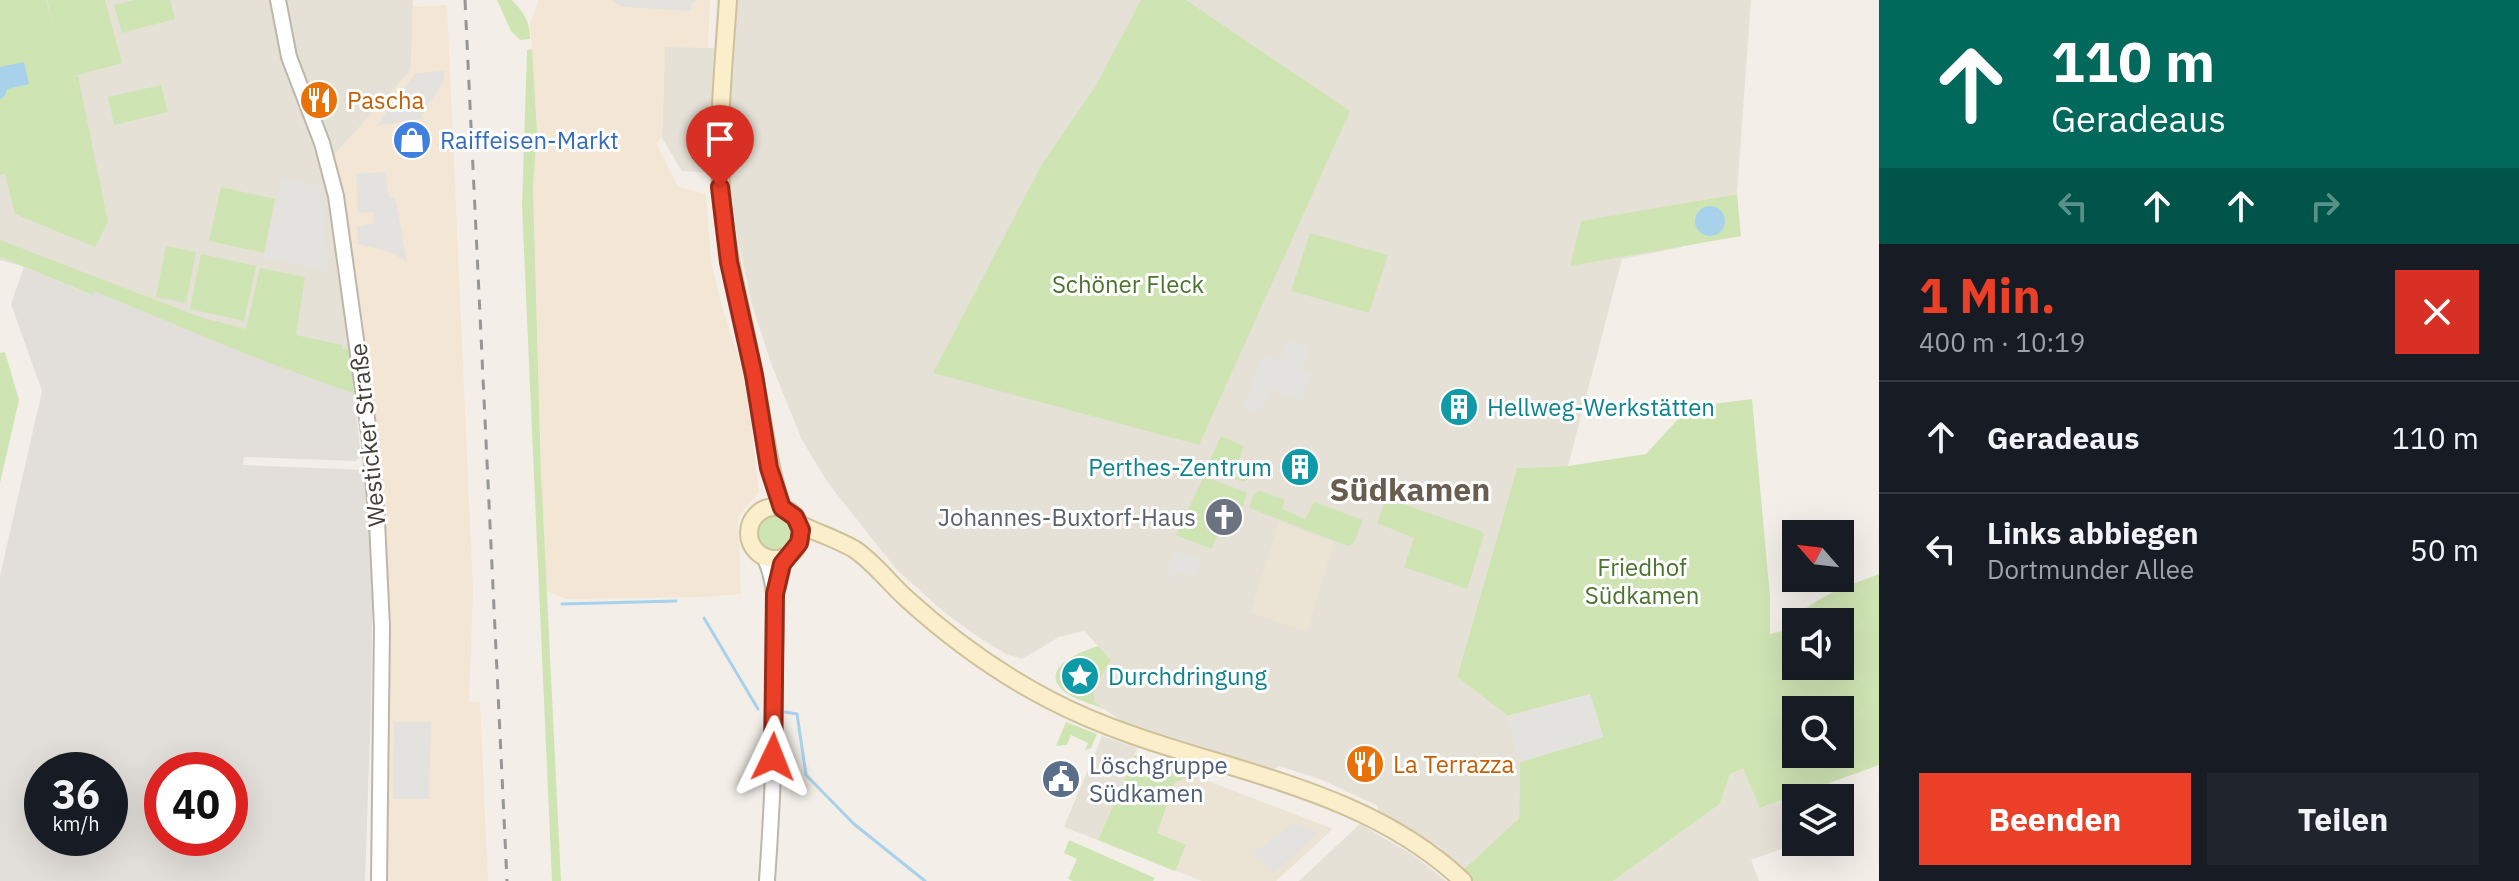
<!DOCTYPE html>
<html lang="de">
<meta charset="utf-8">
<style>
body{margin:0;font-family:"IBM Plex Sans",sans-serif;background:#20242c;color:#f1f3f6;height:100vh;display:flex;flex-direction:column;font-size:30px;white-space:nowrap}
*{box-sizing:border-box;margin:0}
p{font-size:26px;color:#9ea1a6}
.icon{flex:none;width:44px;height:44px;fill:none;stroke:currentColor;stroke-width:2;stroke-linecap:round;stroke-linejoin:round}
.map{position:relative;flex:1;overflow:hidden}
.drawer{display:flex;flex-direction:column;background:#171b24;width:640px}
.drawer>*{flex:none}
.hud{background:#00695c;color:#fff;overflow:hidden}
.needle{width:52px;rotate:298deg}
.tools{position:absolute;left:1782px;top:520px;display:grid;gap:16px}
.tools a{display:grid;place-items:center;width:72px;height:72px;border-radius:0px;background:#171b24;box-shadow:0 8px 32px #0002;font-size:40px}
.speed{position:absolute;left:24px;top:752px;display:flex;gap:16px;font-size:40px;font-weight:700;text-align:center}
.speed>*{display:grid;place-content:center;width:104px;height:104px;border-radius:50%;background:#171b24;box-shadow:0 8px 32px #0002;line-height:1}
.speed small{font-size:20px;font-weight:400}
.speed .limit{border:12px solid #d22;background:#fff;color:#111}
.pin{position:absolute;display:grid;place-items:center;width:68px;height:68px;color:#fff;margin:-82px -34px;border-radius:50% 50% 50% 0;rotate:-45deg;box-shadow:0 0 8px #0007}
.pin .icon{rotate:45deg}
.me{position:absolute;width:88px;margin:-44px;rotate:2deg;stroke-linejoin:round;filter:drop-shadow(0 0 6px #0008)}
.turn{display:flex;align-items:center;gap:28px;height:168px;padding:0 40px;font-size:36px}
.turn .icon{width:104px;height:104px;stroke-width:2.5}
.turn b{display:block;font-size:56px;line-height:68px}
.lanes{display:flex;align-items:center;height:76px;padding:0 40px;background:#0003;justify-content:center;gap:40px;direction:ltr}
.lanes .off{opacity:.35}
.round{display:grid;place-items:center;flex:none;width:84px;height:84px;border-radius:0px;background:#20242c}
.summary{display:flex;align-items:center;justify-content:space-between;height:136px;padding:0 40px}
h1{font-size:48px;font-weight:700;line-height:60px;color:#eb4027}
.button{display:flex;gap:16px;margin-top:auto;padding:16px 40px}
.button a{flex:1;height:92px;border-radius:0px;background:#eb4027;color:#fff;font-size:32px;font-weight:700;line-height:92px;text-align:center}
.button a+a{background:#20242c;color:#f1f3f6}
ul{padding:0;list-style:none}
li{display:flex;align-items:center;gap:24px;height:112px;padding:0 40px;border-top:2px solid #363941}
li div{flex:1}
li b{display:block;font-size:30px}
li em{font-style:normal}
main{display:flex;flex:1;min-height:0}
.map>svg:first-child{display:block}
.residential{fill:#e6e1d6}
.commercial{fill:#f3e6d4}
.industrial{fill:#e2ded9;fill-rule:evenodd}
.education{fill:#ebe3d3}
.green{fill:#cfe4b3;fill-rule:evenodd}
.parking{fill:#e4e2df}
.water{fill:#a8d1eb}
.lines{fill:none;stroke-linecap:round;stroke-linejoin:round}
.stream{stroke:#a8d1eb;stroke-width:3}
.tertiary-casing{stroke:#bdb7ab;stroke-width:18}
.secondary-casing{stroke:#cfc19a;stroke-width:20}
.tertiary{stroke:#fff;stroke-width:14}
.secondary{stroke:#fbeeca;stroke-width:16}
.rail{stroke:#969696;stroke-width:3;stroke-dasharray:10 10;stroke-linecap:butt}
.route-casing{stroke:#992a19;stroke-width:20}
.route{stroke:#eb4027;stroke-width:14}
.labels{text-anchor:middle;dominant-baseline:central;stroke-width:6;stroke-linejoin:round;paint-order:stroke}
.food-label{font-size:24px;fill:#c56008;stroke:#fff;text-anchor:start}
.shop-label{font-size:24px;fill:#366cbe;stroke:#fff;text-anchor:start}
.park-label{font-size:24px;fill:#4a732e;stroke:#fff}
.culture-label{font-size:24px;fill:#0d838f;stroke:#fff;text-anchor:start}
.street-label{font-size:24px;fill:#454037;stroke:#fff}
.worship-label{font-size:24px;fill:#5b616d;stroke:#fff;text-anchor:end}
.service-label{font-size:24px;fill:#4e5e75;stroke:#fff;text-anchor:start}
.district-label{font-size:32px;font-weight:bold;fill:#685d4f;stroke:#fff}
</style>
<main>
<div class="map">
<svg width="1879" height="881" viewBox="0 0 1879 881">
<rect width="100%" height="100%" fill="#f3efe8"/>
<g class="residential">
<polygon points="0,0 413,0 411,70 335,154 354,394 248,355 94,291 92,295 24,267 0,260"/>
<polygon points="717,0 1751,0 1737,194 1685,203 1682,247 1622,259 1568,466 1517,468 1457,677 1508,716 1520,762 1519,818 1462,871 1439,846 1378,813 1378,806 1322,780 1279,766 1273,770 1172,737 1122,721 1104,709 1094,701 1095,687 1111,660 1084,631 1059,637 1022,659 1006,654 978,637 944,612 897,570 828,483 802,440 772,366 752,305 732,214 729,174 682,171 662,138 665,46 714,48"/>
<polygon points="1102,736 1137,748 1098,840 1064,827"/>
<polygon points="1743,769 1761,808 1811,790 1813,798 1796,798 1796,842 1801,842 1751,860 1759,881 1613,881 1720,804 1730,774"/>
<polygon points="1360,824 1413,855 1446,881 1299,881"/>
</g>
<g class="commercial">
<polygon points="539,0 710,0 708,48 665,47 662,138 656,143 678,187 706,194 711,261 722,307 745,377 759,492 738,517 741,594 701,597 565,599 545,590 533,188 537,131 530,23"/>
<polygon points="447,5 473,591 469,702 480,702 488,881 384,881 383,528 335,154 411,70 413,7"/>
</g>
<path class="industrial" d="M24 267 91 295 94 291 248 355 354 394 361 457 355 461 244 457 243 465 368 470 373 541 371 706 365 881H0V576L42 391 11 304ZM42 770H110V838H42ZM162 770H230V838H162Z"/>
<g class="education">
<polygon points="1279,521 1334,542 1307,632 1250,613"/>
<polygon points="1135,755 1190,774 1333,829 1276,881 1202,881 1098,840"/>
</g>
<g class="green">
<polygon points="0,0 46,0 54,28 47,0 105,0 122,63 67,78 78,76 108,222 95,247 15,214 5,174 0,175"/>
<polygon points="134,0 170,0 175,19 122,33 114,5"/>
<path d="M497 0H512C524 13 530 21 530 39L520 40 511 31Z"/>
<polygon points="1141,0 1186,0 1350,111 1199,445 933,373 1042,164 1095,87"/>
<polygon points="532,49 537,131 533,188 541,471 561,881 552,881 522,206 527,50"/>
<polygon points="161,85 168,112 114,125 108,97"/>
<polygon points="221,187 275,199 264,253 209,241"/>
<polygon points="1737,194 1741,236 1570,266 1581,221"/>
<polygon points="1310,233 1388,255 1369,313 1291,291"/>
<polygon points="0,240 200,317 246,329 260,268 305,277 296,335 342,345 342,349 349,348 354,394 248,355 94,291 92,295 1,257 0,260"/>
<polygon points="166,246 196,252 186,303 156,297"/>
<polygon points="201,254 256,266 244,321 190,309"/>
<polygon points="5,352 19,400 0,483 0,353"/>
<path d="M1752 399 1770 596V634L1787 630C1806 598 1846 587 1879 574V765L1760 808 1743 769 1730 774 1720 804 1613 881H1472L1462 871 1519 818 1520 762 1603 737 1590 694 1508 716 1457 677 1517 468 1568 466 1646 454 1689 407ZM1796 622H1840V666H1796ZM1796 710H1840V754H1796Z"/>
<polygon points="1221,436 1244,446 1239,459 1267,471 1243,482 1207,467"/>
<polygon points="1204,476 1247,493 1242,509 1226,505 1227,501 1220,498 1214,501 1207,523 1217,529 1215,532 1218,534 1211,549 1176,535"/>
<polygon points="1261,491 1285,500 1282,509 1305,519 1314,502 1363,520 1354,543 1348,546 1249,508 1254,493"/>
<polygon points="1386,498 1481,531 1484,535 1467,589 1404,567 1414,538 1377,523"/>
<circle cx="774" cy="533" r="20"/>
<path d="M1098 646 1111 660 1095 687 1094 701 1104 709C1090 703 1067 698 1059 686 1044 665 1085 650 1098 646Z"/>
<polygon points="1066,722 1097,734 1091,748 1085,750 1088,743 1071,735 1067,745 1056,746"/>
<polygon points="1135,755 1190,774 1185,779 1175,782 1157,833 1186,845 1175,871 1098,840"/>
<polygon points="1069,840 1155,878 1153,881 1073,881 1068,879 1077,859 1064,853"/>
</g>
<g class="parking">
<polygon points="612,0 696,0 692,3 691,11 623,7"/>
<polygon points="444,71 444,80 420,119 376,126 416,73"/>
<polygon points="385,172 389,197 395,197 407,262 390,252 358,244 357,227 374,223 373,212 358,213 356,174"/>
<polygon points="282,178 321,186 328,271 265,258"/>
<polygon points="1288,339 1310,347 1301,369 1312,373 1301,401 1270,389 1260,414 1243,407 1264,354 1280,360"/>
<polygon points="1174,550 1201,559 1195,577 1177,571 1173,579 1165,576"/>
<polygon points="1590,694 1603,737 1520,762 1508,716"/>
<polygon points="394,722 431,722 429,799 393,799"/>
<polygon points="1294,823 1317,833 1273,874 1253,853"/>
</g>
<g class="water">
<polygon points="24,62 29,84 7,89 5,96 0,99 0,67"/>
<circle cx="1710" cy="221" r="15"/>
</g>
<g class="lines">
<g class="stream">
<polyline points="562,604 676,601"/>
<polyline points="704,618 758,709"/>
<polyline points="785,712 797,714 806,775 854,824 925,881"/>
</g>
<g class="tertiary-casing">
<g id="tertiary">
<polyline points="278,0 289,57 322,143 336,196 369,433 377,521 382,627 379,881"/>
<path d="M765 558C779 591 775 625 775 660 776 734 772 808 767 881"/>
<polyline points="778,587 785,557"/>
</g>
</g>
<g class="secondary-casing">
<g id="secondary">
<path d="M728 0C724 62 717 127 721 190 725 254 743 314 754 376 763 421 768 464 782 508"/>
<circle cx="775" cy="533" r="26"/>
<path d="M799 524C817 533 837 539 854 549 874 562 889 583 907 599 951 639 998 673 1050 700 1183 770 1349 773 1463 881"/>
</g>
</g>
<use href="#tertiary" class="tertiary"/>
<use href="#secondary" class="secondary"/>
<polyline class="rail" points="465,0 507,881"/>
</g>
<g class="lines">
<g class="route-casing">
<polyline id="route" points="720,187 729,262 754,375 769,468 782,508 795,517 801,530 799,543 782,564 775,594 773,757"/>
</g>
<use href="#route" class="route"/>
</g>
<defs>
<g id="restaurant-disc" transform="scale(2)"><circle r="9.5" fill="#e8710a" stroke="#fff"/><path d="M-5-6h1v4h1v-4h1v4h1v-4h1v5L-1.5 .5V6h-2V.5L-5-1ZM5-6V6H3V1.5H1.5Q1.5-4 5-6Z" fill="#fff"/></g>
<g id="shop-disc" transform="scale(2)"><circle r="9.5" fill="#3f7fe0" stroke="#fff"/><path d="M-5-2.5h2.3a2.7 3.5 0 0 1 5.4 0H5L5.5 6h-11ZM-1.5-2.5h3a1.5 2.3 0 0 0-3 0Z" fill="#fff"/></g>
<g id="building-disc" transform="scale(2)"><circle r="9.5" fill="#0f9aa8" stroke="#fff"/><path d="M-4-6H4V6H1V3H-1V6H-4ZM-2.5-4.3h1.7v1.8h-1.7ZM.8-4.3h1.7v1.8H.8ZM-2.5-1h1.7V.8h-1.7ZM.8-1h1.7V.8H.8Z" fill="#fff"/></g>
<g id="church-disc" transform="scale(2)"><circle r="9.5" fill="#6b7280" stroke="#fff"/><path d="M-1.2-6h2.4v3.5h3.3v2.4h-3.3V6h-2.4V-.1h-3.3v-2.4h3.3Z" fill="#fff"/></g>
<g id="sight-disc" transform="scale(2)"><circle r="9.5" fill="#0f9aa8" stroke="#fff"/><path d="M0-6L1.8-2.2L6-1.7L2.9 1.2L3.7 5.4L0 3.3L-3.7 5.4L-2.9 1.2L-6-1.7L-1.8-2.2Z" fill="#fff"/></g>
<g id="civic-disc" transform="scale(2)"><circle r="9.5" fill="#5c6f8a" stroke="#fff"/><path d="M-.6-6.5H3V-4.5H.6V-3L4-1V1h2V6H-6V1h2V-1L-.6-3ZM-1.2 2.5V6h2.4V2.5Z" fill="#fff"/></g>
</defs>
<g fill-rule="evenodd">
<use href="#restaurant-disc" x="319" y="100"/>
<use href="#shop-disc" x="412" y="140"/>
<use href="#building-disc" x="1459" y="407"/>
<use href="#building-disc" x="1300" y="467"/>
<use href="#church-disc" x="1224" y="517"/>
<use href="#sight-disc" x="1080" y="676"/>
<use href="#restaurant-disc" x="1365" y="764"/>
<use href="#civic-disc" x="1061" y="779"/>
</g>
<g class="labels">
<g class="food-label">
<text x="347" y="100">Pascha</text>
<text x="1393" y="764">La Terrazza</text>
</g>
<g class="shop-label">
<text x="440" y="140">Raiffeisen-Markt</text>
</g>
<g class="park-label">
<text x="1128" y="284">Schöner Fleck</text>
<text x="1642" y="567">Friedhof<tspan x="1642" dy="28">Südkamen</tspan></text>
</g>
<g class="culture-label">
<text x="1487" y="407">Hellweg-Werkstätten</text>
<text x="1272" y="467" text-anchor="end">Perthes-Zentrum</text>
<text x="1108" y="676">Durchdringung</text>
</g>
<g class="street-label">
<text transform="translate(367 435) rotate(-96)">Westicker Straße</text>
</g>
<g class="worship-label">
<text x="1196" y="517">Johannes-Buxtorf-Haus</text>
</g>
<g class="service-label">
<text x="1089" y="765">Löschgruppe<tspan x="1089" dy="28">Südkamen</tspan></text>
</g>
<g class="district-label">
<text x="1410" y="489">Südkamen</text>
</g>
</g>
</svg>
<div class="tools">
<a><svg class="needle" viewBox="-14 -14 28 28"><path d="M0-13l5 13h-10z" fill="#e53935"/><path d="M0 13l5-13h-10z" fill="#9ea1a6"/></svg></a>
<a><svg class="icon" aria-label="sound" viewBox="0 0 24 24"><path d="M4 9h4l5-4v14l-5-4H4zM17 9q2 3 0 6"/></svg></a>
<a><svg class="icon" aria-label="search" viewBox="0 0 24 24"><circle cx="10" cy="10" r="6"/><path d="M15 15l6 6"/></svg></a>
<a><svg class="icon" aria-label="layers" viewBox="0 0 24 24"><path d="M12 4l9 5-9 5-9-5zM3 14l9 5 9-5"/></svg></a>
</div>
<div class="speed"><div>36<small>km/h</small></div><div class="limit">40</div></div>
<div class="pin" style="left:720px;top:187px;background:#d93025"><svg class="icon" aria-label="arrive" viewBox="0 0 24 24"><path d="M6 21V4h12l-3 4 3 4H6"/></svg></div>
<svg class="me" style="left:773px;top:757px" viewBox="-20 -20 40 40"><path d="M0-17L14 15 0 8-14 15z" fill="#eb4027" stroke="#fff" stroke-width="4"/></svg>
</div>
<section class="drawer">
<div class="hud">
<div class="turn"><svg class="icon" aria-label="ahead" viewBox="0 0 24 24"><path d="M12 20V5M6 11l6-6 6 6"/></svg><div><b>110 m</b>Geradeaus</div></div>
<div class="lanes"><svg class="icon off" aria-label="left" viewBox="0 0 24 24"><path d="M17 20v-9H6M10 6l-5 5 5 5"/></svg><svg class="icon" aria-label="ahead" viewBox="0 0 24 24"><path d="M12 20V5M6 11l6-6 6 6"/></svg><svg class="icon" aria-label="ahead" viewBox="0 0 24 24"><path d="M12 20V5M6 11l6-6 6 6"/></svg><svg class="icon off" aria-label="right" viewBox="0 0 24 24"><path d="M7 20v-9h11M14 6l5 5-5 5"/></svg></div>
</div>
<div class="summary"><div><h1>1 Min.</h1><p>400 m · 10:19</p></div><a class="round" style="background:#d93025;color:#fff"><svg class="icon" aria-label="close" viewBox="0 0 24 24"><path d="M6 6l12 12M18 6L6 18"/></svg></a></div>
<ul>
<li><svg class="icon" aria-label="ahead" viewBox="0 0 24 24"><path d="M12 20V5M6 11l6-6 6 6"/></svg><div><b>Geradeaus</b></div><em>110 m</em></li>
<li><svg class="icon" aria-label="left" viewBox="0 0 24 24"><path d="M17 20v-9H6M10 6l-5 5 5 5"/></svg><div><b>Links abbiegen</b><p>Dortmunder Allee</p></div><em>50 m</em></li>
</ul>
<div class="button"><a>Beenden</a><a>Teilen</a></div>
</section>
</main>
